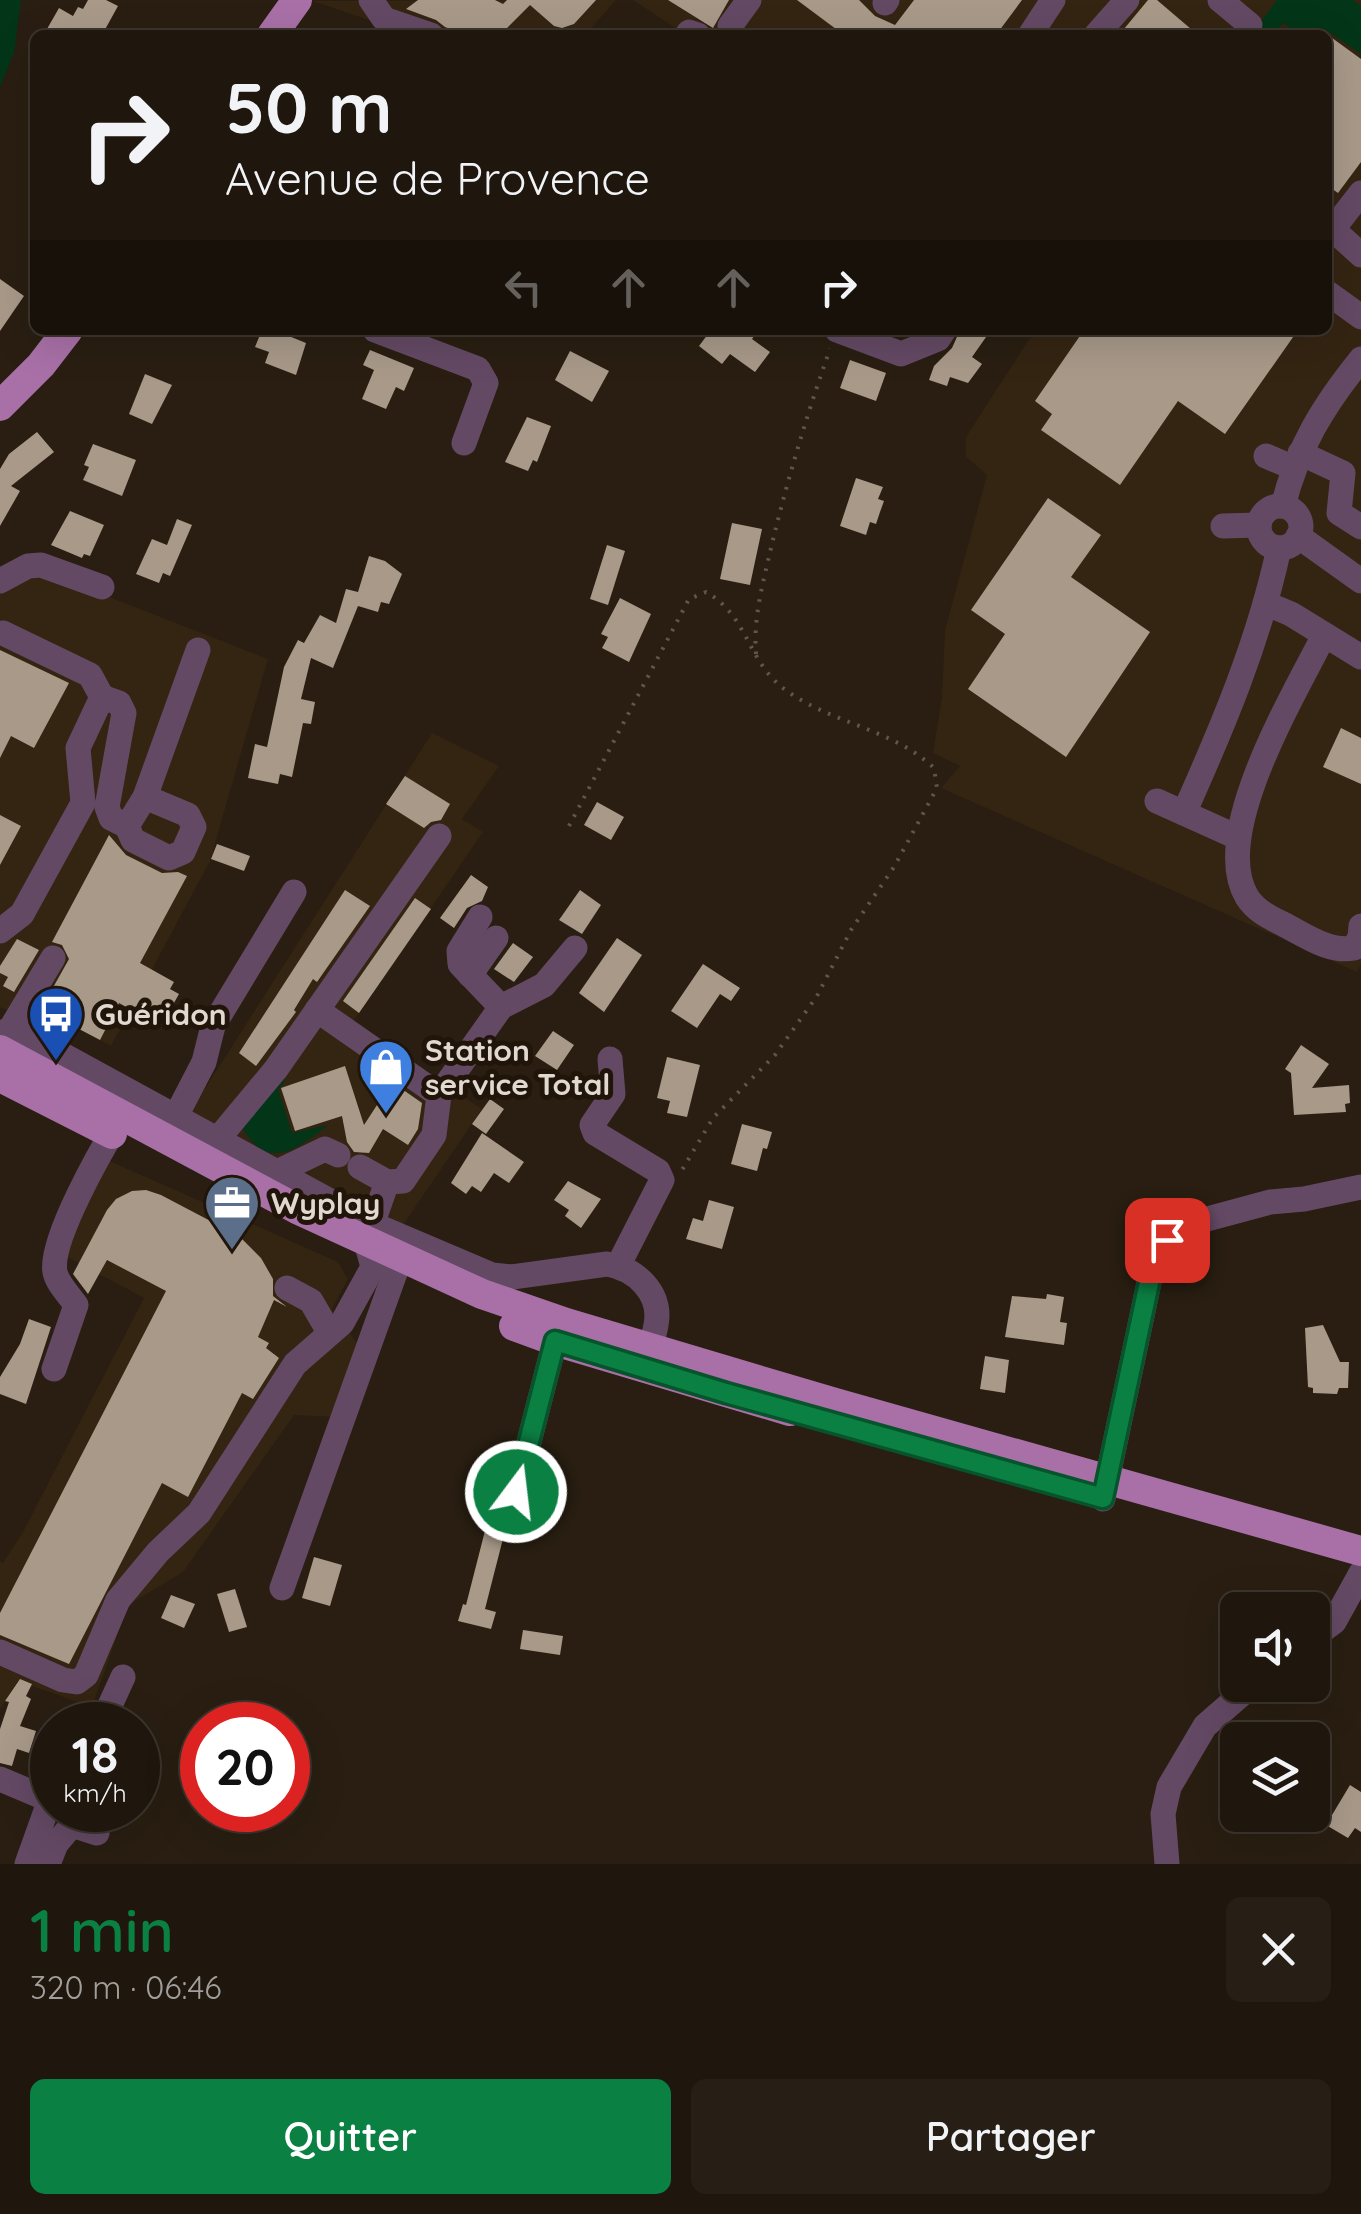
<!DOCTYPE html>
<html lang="fr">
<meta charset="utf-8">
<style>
body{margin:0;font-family:Quicksand,sans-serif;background:#271f16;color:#f1f3f6;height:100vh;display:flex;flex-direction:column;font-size:38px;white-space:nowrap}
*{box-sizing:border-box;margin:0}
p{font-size:32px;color:#a19f9d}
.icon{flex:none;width:55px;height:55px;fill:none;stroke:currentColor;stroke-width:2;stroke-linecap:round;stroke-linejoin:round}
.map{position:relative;height:1864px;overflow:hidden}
.panel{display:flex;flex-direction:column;background:#1f160d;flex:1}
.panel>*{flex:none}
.top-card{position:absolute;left:30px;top:30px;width:1302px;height:305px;border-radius:15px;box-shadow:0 10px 40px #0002,0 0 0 2px #3c352e;background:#1f160d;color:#f1f3f6;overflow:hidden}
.buttons{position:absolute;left:1220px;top:1592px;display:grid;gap:20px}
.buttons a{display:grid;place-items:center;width:110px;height:110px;border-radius:15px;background:#1f160d;box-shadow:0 10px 40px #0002,0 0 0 2px #3c352e;font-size:50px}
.speed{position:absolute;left:30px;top:1702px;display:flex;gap:20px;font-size:50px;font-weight:700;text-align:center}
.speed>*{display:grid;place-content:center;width:130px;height:130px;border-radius:50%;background:#1f160d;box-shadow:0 10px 40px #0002,0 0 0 2px #3c352e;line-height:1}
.speed small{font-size:25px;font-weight:400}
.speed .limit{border:15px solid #d22;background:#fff;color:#111}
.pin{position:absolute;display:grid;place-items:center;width:85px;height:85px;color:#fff;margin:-42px;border-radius:20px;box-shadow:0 5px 15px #0006}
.me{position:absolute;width:110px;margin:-55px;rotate:15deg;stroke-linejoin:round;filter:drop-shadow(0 0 8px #0008)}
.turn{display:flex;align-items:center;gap:35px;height:210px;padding:0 30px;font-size:45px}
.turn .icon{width:130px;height:130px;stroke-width:2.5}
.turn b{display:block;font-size:70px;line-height:85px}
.lanes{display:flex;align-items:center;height:95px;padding:0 30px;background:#0003;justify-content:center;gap:50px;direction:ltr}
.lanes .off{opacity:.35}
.round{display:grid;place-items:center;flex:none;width:105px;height:105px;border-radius:15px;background:#271f16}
.overview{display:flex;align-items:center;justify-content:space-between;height:170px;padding:0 30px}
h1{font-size:60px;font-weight:600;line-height:75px;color:#0b8043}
.action{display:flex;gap:20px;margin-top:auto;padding:20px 30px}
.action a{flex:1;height:115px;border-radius:15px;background:#0b8043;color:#fff;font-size:40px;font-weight:600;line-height:115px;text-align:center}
.action a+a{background:#271f16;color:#f1f3f6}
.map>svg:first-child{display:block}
.built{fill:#342412}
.green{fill:#033518}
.building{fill:#a89989}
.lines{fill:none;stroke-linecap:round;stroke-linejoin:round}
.path{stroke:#60564b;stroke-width:4;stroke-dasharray:2.5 8;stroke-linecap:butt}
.minor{stroke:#644964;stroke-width:25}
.major{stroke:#a870a7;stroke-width:30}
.route-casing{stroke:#07532c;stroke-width:25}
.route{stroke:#0b8043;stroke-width:18}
.labels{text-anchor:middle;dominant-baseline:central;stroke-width:10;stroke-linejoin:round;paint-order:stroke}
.poi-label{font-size:30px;font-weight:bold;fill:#e1d9d1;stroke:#201508;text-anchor:start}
</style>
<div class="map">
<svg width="1361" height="1864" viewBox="0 0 1361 1864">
<rect width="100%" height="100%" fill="#291e11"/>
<g class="built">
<polygon points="616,0 585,35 537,35 529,29 525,35 412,35 313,1"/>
<polygon points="633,0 1361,0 1361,964 1357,972 941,788 960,766 933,753 942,697 945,630 987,475 966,457 966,437 1035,330 1328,330 1328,35 1042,35 1032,14 1017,35 686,35"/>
<polygon points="40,570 268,659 210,861 111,1046 23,999 9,1011 0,1007 0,588"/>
<polygon points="432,733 499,766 462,819 483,832 352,1023 482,1109 401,1228 190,1112"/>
<polygon points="105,1159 338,1262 348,1279 332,1309 363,1351 341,1417 294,1415 183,1572 128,1605 92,1707 18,1681 0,1709 0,1561 3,1563 23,1532 144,1298 62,1254"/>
</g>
<g class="green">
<polygon points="0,0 21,0 14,53 0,87"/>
<polygon points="1277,0 1353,0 1361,6 1361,54 1323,28 1317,35 1301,35 1283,23 1274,35 1251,35"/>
<path d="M280 1078 285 1082 278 1089 292 1133 328 1125C299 1148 268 1173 243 1129L245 1120Z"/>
</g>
<g class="building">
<polygon points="88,0 106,0 118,6 102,35 58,35 47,29 59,8 73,16 78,7 83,9"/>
<polygon points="418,0 495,0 503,4 507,0 596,0 574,24 562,28 554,26 530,5 500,35 465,35 445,27 436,20 406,9"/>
<polygon points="668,0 729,0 713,28"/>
<polygon points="797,0 859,0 875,16 895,25 914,0 1022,0 996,35 844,35"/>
<polygon points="1148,0 1157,0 1198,35 1119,35"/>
<polygon points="1328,35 1361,59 1361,162 1338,193 1328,186"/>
<polygon points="0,279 24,296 0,331"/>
<polygon points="262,330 274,330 306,343 296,375 265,363 269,352 255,347"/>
<polygon points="711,330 758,330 752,339 770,352 755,372 730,354 722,364 699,346"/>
<polygon points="960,330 991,330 972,357 982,364 968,383 950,377 947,386 929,380 934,366 952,348"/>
<polygon points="1084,330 1298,330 1225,434 1178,401 1120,485 1041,430 1052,414 1035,401"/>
<polygon points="370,350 414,368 404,391 396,387 386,409 362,399 374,370 363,365"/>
<polygon points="570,351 609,371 592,402 555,380"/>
<polygon points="850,360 886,373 876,401 840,388"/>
<polygon points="145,374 172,385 152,424 129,414"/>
<polygon points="527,417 551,426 537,462 533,460 528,471 505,462"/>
<polygon points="37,432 54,452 11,486 20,491 0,526 0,469 9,454"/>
<polygon points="93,444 136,460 122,496 83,480 89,467 84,465"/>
<polygon points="856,478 883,487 878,499 884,501 880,512 876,524 870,522 866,535 840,526"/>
<polygon points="1048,498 1101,535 1071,577 1150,632 1066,757 968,689 1005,634 971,610"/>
<polygon points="70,511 104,525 90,556 84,554 82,558 51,545"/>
<polygon points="177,519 192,525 170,576 163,573 159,583 136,574 152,539 167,545"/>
<polygon points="732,523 762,529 750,585 720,579"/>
<polygon points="607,545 625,551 608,605 590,599"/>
<polygon points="369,556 385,561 402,574 389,604 381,602 378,612 358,606 333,668 311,658 301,699 315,702 311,724 303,723 292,777 280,774 278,784 248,778 255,744 267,747 284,667 298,640 304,643 320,615 336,623 346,589 358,592"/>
<polygon points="620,598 651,614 629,662 602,648 608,637 601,634"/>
<polygon points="0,650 69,683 34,748 11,736 0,758"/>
<polygon points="1341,728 1361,738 1361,784 1323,767"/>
<polygon points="405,776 450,804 441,820 431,822 424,828 386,804"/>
<polygon points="597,802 624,817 611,840 584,825"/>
<polygon points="0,815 21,826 0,865"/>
<polygon points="109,835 126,855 162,873 178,872 187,876 140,963 174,982 170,989 179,994 161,1026 119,1003 100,1040 41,1009 69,959 62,945 52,942"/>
<polygon points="217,844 250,856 244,871 211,859"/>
<polygon points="471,875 488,887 482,901 467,908 454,928 440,918"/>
<polygon points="345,890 370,906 317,982 313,979 294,1010 296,1012 256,1066 239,1053"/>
<polygon points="580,890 601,905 582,934 559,920"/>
<polygon points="415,898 431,909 359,1013 343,1001"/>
<polygon points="617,938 642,955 604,1012 579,993"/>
<polygon points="17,939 39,950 14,992 3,986 8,977 0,973 0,966"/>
<polygon points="513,943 533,957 514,982 494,969"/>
<polygon points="703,964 740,988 731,1001 720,994 697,1028 671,1011"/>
<polygon points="553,1031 574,1045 557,1070 535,1056"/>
<polygon points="1301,1045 1329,1064 1312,1088 1349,1085 1350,1103 1345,1104 1346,1112 1294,1115 1291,1073 1285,1069"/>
<polygon points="667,1057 700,1065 687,1117 667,1113 670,1101 657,1098"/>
<polygon points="345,1066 364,1125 392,1082 422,1103 418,1129 408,1145 383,1129 369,1153 354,1152 347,1142 342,1116 295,1131 281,1088"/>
<polygon points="490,1099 504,1109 486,1134 472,1124"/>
<polygon points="742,1124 772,1132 767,1149 763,1148 757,1171 731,1164"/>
<polygon points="482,1133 524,1162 509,1183 494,1173 481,1192 472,1186 466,1194 451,1183"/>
<polygon points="568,1181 601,1199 581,1228 565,1216 569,1210 554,1200"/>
<polygon points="132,1191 146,1190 161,1195 239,1236 261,1258 273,1279 273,1296 287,1307 274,1300 258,1337 269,1343 266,1348 279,1358 253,1399 242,1393 188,1497 162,1483 69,1664 0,1635 0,1613 166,1291 107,1260 88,1294 73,1274 107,1210 116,1199"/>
<polygon points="709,1200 734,1207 722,1249 686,1239 693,1218 703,1221"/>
<polygon points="1047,1294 1064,1297 1060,1322 1067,1323 1064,1345 1005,1337 1012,1296 1046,1299"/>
<polygon points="29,1319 51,1327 26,1404 0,1394 0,1377 20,1344"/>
<polygon points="1323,1325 1340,1362 1349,1362 1348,1388 1339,1388 1337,1394 1313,1393 1313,1388 1308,1387 1305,1328"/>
<polygon points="985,1356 1009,1360 1005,1393 980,1389"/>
<polygon points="488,1519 507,1523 485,1609 496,1612 491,1629 458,1621 463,1604 466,1605"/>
<polygon points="314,1557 342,1565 330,1606 302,1598"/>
<polygon points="235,1589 247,1627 229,1632 217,1594"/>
<polygon points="171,1595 195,1604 184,1628 161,1618"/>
<polygon points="523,1630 563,1636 560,1655 520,1649"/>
<polygon points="20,1679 32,1684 26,1696 31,1699 20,1726 36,1731 29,1753 17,1749 12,1766 0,1763 0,1729 9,1702 5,1701"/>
<polygon points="1350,1785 1361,1792 1361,1832 1355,1828 1348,1838 1326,1825"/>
</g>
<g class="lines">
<g class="path">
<path d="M756 654C753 618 763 583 771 548 787 481 807 414 830 349"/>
<path d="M569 826 689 599 706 592C748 616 747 660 783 688 828 723 892 728 934 768L937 788 894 867 851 930 817 996 775 1055 713 1118 682 1170"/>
</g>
<g class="minor">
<polyline points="371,0 384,19 431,35"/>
<polyline points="1220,0 1250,25"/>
<polyline points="885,3 887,0"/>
<polyline points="687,35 689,32 698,35"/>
<polyline points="734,35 730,26 749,0"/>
<polyline points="1030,35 1053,0"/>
<polyline points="1096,35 1127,0"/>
<polyline points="1328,225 1361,255"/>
<polyline points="1333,229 1361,193"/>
<polyline points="1328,293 1361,317"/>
<polyline points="375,330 478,369 486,383 464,443"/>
<polyline points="837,330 901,354 938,339 944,330"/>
<polyline points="1300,453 1343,473 1339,513 1361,527"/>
<polyline points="1266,456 1294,468"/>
<path d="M1283 506C1298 447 1323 406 1361 359"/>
<circle cx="1280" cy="527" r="21"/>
<polyline points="1223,526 1259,525"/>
<polyline points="1298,536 1361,581"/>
<polyline points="0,581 28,566 41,565 102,587"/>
<polyline points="1267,604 1291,614 1361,657"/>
<polyline points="3,633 90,675 102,697"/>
<path d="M1324 635C1295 694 1209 834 1247 897 1256 911 1269 917 1283 924 1305 935 1329 953 1354 948L1360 937 1361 926"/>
<polyline points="145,797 198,650"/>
<polyline points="1157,801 1237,837"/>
<path d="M1184 813C1223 726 1259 641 1279 548"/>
<polyline points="480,917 459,951 460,964 501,1007"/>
<polyline points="0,931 22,914 83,803 78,748 102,697 119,703 124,713 107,807 111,818 127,826 133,840 169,858 183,852 194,827 188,815 145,797 127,826"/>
<polyline points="470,975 496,938"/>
<polyline points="317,1010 439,1095 434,1135 403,1181 387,1182"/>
<path d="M0 1032 28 1036 372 1224 492 1275 512 1277 607 1264C636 1269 662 1293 656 1325 654 1338 648 1350 645 1363"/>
<polyline points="8,1033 53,958"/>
<polyline points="610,1059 613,1094 592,1125 595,1133 658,1171 662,1180 618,1266"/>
<polyline points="439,1095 501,1007 544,985 575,948"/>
<polyline points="175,1118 204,1062 213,1026 294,892"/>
<polyline points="217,1140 276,1069 439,836"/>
<polyline points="277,1172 325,1149 338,1155"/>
<polyline points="287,1288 311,1301 329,1332"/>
<path d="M54 1369 76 1305C69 1295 57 1283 55 1272 49 1241 102 1149 119 1121"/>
<polyline points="516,1492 555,1341"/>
<polyline points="1103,1499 1150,1278 1167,1240 1196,1222 1270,1202 1304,1199 1361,1187"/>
<polyline points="282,1588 400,1259"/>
<polyline points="1312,1638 1334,1622 1361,1573"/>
<polyline points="0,1652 63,1680 77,1682 86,1675 118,1600 158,1552 199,1513 295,1364 342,1323 373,1267 366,1242 387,1182 360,1167"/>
<polyline points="101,1725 123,1677"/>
<polyline points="0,1779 45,1798 47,1808 27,1864"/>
<polyline points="48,1864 56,1844 72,1825 97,1833"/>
<polyline points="1167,1864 1163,1814 1169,1787 1205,1726 1252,1685"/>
</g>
<g class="major">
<polyline points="272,35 297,0"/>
<polyline points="0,406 41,365 68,330"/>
<polyline points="0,1050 297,1209 482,1294 566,1323 835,1403 1361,1551"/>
<polyline points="0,1077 112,1134"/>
<polyline points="514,1326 555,1341 790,1411"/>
</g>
</g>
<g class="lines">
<g class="route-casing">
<polyline id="route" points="516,1492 555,1341 726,1393 1103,1498 1150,1278 1167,1240"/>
</g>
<use href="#route" class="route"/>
</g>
<defs>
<g id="bus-pin" transform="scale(2.875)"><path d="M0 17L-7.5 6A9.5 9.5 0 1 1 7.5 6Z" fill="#1a4fb4" stroke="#201508"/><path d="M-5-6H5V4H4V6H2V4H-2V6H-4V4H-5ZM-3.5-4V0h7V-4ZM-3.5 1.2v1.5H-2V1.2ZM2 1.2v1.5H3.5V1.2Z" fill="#fff"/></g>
<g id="shop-pin" transform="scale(2.875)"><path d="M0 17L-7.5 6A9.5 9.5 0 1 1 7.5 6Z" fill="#3f7fe0" stroke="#201508"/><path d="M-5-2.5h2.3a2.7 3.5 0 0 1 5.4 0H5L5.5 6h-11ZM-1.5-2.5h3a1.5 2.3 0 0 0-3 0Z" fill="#fff"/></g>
<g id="office-pin" transform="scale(2.875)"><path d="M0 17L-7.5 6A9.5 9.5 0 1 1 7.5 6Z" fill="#5c6f8a" stroke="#201508"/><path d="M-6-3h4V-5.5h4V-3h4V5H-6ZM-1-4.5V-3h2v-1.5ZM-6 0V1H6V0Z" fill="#fff"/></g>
</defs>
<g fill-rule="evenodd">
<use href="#bus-pin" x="56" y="1014"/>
<use href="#shop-pin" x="386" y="1067"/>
<use href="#office-pin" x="232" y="1203"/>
</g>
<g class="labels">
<g class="poi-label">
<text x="95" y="1014">Guéridon</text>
<text x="425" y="1050">Station<tspan x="425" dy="34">service Total</tspan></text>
<text x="271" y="1203">Wyplay</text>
</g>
</g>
</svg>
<div class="buttons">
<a><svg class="icon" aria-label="sound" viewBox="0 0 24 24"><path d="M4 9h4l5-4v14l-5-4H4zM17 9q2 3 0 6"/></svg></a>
<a><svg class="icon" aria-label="layers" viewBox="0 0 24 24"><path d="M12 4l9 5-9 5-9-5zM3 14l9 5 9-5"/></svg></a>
</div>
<div class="speed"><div>18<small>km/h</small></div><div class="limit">20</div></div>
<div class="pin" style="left:1167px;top:1240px;background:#d93025"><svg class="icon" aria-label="arrive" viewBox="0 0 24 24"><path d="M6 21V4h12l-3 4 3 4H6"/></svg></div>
<svg class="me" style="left:516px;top:1492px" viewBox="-20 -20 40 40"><circle r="17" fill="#0b8043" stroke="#fff" stroke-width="3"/><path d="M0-11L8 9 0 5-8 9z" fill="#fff"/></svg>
<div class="top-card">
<div class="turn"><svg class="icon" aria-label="right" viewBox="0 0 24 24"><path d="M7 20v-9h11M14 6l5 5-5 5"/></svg><div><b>50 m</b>Avenue de Provence</div></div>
<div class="lanes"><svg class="icon off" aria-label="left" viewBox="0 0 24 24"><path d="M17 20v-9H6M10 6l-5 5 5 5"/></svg><svg class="icon off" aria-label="ahead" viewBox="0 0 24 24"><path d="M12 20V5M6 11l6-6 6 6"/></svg><svg class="icon off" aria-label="ahead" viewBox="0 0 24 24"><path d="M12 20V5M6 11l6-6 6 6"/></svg><svg class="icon" aria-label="right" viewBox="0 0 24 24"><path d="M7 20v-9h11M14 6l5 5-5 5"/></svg></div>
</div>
</div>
<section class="panel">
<div class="overview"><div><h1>1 min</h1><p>320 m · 06:46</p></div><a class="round"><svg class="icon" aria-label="close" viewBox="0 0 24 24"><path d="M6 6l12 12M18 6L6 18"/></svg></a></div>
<div class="action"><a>Quitter</a><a>Partager</a></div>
</section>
